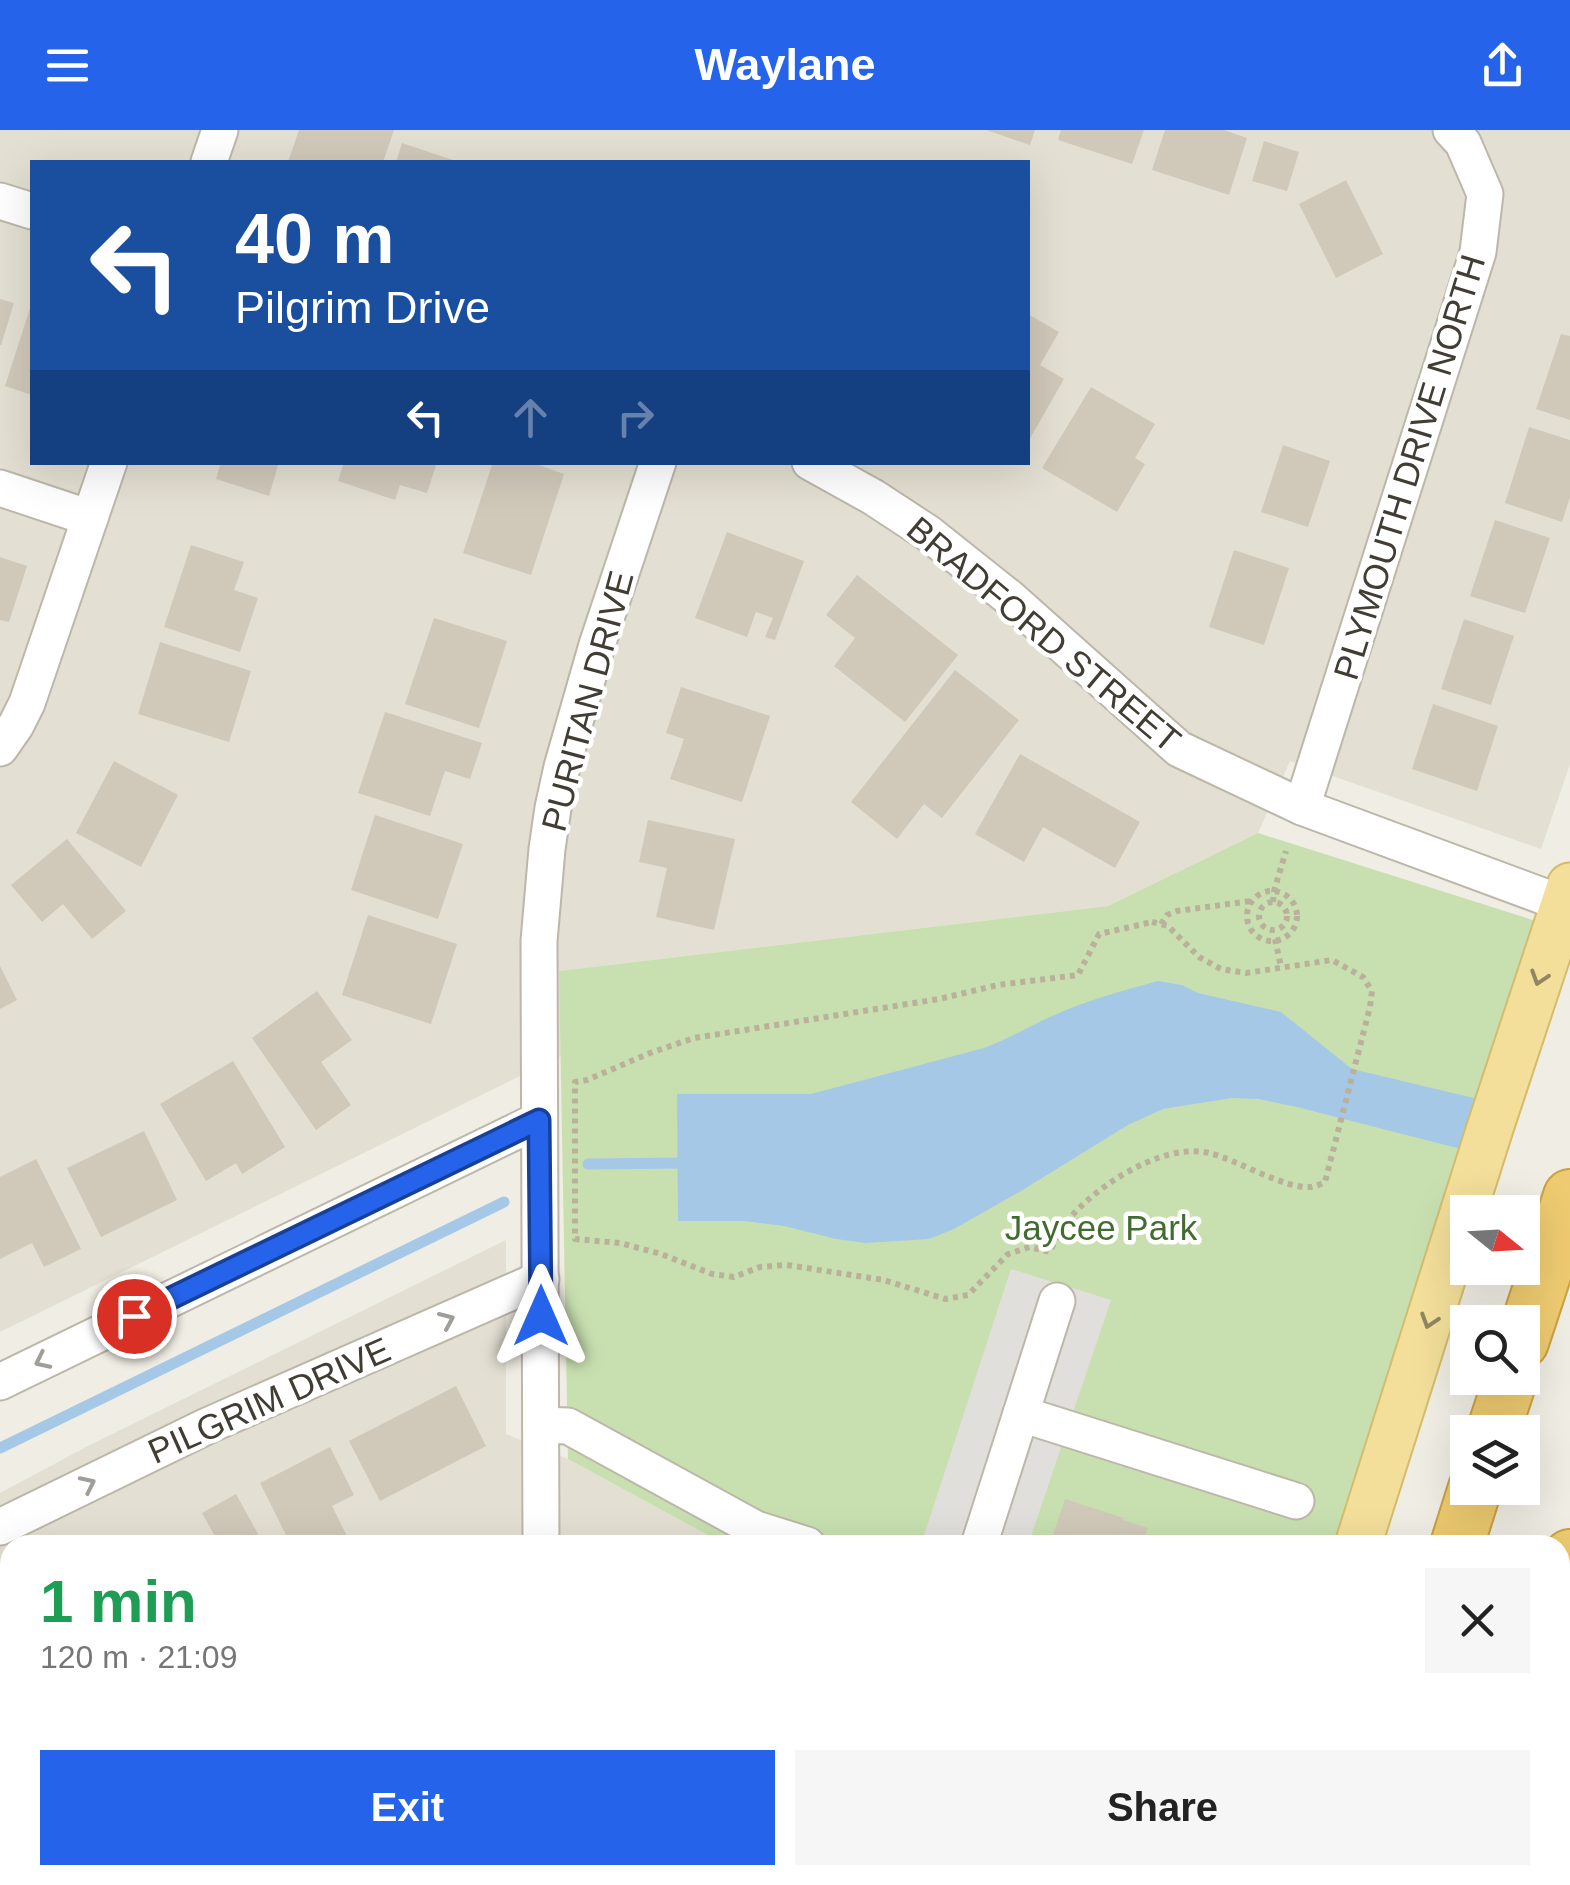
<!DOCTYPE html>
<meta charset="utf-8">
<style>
body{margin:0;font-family:Helvetica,sans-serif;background:#f6f6f6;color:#222;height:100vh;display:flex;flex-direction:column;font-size:38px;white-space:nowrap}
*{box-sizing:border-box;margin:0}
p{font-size:32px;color:#767676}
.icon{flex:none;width:55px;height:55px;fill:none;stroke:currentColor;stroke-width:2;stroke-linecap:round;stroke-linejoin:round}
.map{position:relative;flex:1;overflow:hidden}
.sheet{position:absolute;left:0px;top:1405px;width:1570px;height:350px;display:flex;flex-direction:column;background:#fff;border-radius:30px 30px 0 0;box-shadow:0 10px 40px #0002}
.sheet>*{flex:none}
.top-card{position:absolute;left:30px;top:30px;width:1000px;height:305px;border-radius:0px;box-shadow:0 10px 40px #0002;background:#1a4fa0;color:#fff;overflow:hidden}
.needle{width:65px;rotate:108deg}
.buttons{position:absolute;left:1450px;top:1065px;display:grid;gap:20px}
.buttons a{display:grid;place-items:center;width:90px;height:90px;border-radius:0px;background:#fff;box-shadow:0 10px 40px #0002;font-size:50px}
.pin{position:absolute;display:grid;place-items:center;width:85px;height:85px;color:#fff;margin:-42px;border:5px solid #fff;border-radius:50%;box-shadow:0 2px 10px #0007}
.me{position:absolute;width:110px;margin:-55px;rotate:0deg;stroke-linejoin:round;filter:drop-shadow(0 0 8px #0008)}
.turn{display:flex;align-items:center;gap:35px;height:210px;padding:0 40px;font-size:45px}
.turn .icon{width:130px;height:130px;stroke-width:2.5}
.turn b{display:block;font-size:70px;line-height:85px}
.lanes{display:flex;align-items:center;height:95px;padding:0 40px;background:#0003;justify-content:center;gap:50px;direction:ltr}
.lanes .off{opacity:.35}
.round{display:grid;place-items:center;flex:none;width:105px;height:105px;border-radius:0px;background:#f6f6f6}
.headline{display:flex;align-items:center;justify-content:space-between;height:170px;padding:0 40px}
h1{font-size:60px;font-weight:700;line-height:75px;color:#1e9e55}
.primary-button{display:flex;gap:20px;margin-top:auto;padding:20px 40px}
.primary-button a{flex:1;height:115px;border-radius:0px;background:#2563eb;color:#fff;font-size:40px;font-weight:700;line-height:115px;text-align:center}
.primary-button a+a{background:#f6f6f6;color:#222}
header{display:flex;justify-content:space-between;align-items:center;height:130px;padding:0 40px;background:#2563eb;color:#fff;font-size:45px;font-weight:700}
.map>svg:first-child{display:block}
.residential{fill:#e3dfd2;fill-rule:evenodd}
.green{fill:#c8e0b0}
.parking{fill:#e1dfdc}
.water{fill:#a5c8e7}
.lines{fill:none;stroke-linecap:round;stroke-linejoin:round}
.stream{stroke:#a5c8e7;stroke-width:11}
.building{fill:#d0c9ba}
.minor-casing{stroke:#bdb7aa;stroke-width:39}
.major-casing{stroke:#d5bc6c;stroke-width:49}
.highway-casing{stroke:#cba142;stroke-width:56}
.path{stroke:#bab19a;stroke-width:6;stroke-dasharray:5 5;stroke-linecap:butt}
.minor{stroke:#fff;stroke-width:35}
.major{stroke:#f3df9a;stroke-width:45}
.highway{stroke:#eecb70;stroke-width:52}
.oneway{stroke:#918662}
.oneway2{stroke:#a09e9a}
.route-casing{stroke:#184099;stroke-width:25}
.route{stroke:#2563eb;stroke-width:18}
.labels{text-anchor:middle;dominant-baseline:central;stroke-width:9;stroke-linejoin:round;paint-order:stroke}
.street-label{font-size:35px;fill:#413d34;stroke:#fff}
.park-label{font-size:35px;fill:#426c2f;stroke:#fff}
</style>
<header><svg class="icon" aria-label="menu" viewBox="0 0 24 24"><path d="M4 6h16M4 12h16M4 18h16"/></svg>Waylane<svg class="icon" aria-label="share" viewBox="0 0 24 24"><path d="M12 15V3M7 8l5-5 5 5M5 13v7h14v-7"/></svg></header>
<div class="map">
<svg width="1570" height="1755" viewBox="0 0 1570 1755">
<rect width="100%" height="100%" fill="#f0ede4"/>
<g class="residential">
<path d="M0 0H1570V634L1541 719 1290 631 1258 703 1108 776 560 841 561 926 0 1202ZM32 32H1028V332H32Z"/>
<polygon points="506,1110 506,1304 568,1329 726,1415 10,1415 10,1745 1225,1745 1221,1755 0,1755 0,1363 88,1316"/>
</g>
<polygon class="green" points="1258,703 1536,791 1333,1415 726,1415 568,1329 559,841 1108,776"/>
<polygon class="parking" points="1011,1139 1111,1170 1028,1415 921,1415"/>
<path class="water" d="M1158 851 1182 855 1198 863 1281 882 1352 939 1478 969 1461 1019 1297 977 1258 969 1232 968 1163 979 1128 995 1021 1061 954 1099 929 1109 865 1113 836 1109 784 1096 744 1091H678L677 964H811L984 918C1008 909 1028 897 1050 887 1084 871 1122 861 1158 851Z"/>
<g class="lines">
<g class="stream">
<polyline points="588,1034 689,1033"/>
<polyline points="0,1318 504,1072"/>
</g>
</g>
<g class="building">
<polygon points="299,0 394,0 383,32 288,32"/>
<polygon points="986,0 1035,0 1030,15"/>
<polygon points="1061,0 1144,0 1132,34 1058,10"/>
<polygon points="1165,0 1224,0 1247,8 1229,65 1152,40"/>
<polygon points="1264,11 1299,22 1287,61 1252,51"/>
<polygon points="402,13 459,32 396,32"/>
<polygon points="1346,50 1383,124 1336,148 1299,74"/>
<polygon points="0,169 14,173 1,215 0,215"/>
<polygon points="32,172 32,265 5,256"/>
<polygon points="1028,184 1059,202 1040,235 1064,249 1028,312"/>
<polygon points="1561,204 1570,206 1570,290 1536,279"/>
<polygon points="1091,257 1155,294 1135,328 1145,334 1117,382 1042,338"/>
<polygon points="1529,297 1570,310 1570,367 1562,392 1505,373"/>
<polygon points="1283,315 1330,331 1308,397 1261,382"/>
<polygon points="221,332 279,332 269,366 216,349"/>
<polygon points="344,332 437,332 427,363 400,355 395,370 338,351"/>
<polygon points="493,332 530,332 564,344 531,445 463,423"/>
<polygon points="1495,390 1550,408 1525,483 1470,466"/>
<polygon points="727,402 804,431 775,510 765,507 773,488 756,482 747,507 695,488"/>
<polygon points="191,415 244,432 234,460 258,468 240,522 164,497"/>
<polygon points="1234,420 1289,438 1264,515 1209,497"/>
<polygon points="0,427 27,436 9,492 0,490"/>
<polygon points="857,445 958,525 905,592 834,536 855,508 826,485"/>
<polygon points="434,488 507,511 479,598 405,574"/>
<polygon points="1464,489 1514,506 1491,575 1441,559"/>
<polygon points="160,512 251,541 229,612 138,584"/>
<polygon points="955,540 1019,590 942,688 924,674 897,709 851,672"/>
<polygon points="681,557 770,586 742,672 670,649 684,609 666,603"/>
<polygon points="1433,574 1498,596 1477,661 1412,639"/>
<polygon points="385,582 482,613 470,649 445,641 430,686 358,663"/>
<polygon points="1020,624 1140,692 1115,738 1043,697 1024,732 975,704"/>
<polygon points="114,631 178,665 141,737 76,703"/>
<polygon points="375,685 463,714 438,789 351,760"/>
<polygon points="648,690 735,709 714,800 656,787 667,738 639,732"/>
<polygon points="67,709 126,781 92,809 63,774 42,792 11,755"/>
<polygon points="368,785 457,814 431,894 342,865"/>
<polygon points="0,836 17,870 0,879"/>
<polygon points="317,861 352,910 321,932 351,975 316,1000 252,908"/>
<polygon points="233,931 285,1017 242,1044 236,1033 206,1051 160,974"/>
<polygon points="144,1001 177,1070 101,1107 67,1038"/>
<polygon points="36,1029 81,1119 44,1137 32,1113 0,1129 0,1047"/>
<polygon points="456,1256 486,1316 380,1371 349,1311"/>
<polygon points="330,1317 354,1365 332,1376 349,1410 339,1415 291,1415 260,1353"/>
<polygon points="236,1364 264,1415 207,1415 217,1410 202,1383"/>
<polygon points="1065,1369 1124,1388 1123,1390 1148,1398 1142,1415 1050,1415"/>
<polygon points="10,1502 10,1573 7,1575 0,1561 0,1506"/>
<polygon points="10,1725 10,1745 74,1745 79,1755 0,1755 0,1730"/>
<polygon points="93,1745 192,1745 173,1755 98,1755"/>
<polygon points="926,1745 1024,1745 1029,1755 931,1755"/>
</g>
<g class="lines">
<g class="minor-casing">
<g id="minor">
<polyline points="209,32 220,0"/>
<polyline points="0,71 32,81"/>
<polyline points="810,332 873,367 928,403 1011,469 1179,619 1302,677 1564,774"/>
<polyline points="0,358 90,388"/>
<polyline points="0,618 16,595 27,573 109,332"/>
<polyline points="1302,677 1478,122 1485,64 1463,13 1451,0"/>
<polyline points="0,1252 539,990"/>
<polyline points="1021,1284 1296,1371"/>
<polyline points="541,1295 568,1296 756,1399 807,1415"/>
<polyline points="0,1397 207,1296 541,1149"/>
<polyline points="541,1415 539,811 547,719 553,678 562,637 597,515 658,332"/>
<polyline points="979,1415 1057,1171"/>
<polyline points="771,1745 784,1755"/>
<polyline points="351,1755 372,1745"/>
</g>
</g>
<g class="major-casing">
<g id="major">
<polyline points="1358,1415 1490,998 1570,756"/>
<polyline points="1251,1755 1254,1745"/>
</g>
</g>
<g class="highway-casing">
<g id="highway">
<polyline points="1522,1212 1570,1066"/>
<polyline points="1493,1302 1511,1248"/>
<polyline points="1457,1415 1475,1358"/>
<polyline points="1560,1457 1570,1426"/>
<polyline points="1560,1588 1570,1558"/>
<polyline points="1347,1755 1350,1745"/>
<polyline points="1464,1755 1467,1745"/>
<polyline points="1505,1755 1508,1745"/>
</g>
</g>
<g class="path">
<circle cx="1272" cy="786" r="25"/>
<circle cx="1273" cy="786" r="14"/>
<polyline points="1273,772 1274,761 1286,721"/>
<path d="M1152 792 1168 796 1199 827 1221 839 1246 843 1332 830 1363 847 1372 861 1370 877 1325 1052C1321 1054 1316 1056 1311 1057 1284 1059 1238 1030 1209 1023 1161 1011 1085 1062 1060 1101 1056 1108 1053 1115 1050 1122L1030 1117 1008 1124 968 1165 945 1169 884 1150 787 1135 760 1137 734 1147 712 1144 661 1124 620 1113 575 1109V952L587 950 650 923 694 908 939 869 998 855 1078 845 1099 804Z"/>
<polyline points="1161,794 1167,785 1177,781 1251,771"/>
<polyline points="1275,809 1281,837"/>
</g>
<use href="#minor" class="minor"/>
<use href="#major" class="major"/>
<use href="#highway" class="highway"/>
</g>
<defs><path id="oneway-chevron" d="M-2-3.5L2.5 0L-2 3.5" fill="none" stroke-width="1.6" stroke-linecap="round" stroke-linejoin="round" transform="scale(2.5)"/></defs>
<g class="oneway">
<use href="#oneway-chevron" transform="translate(1539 848) rotate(108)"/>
<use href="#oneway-chevron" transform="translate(1429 1191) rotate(108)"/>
</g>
<g class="oneway2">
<use href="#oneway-chevron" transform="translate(447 1190) rotate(-24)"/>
<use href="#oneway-chevron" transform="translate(42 1231) rotate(154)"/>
<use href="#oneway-chevron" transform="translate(88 1354) rotate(-26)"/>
</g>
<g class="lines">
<g class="route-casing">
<polyline id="route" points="134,1186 539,990 541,1186"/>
</g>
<use href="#route" class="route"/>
</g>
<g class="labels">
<g class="street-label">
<text transform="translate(1409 337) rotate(-73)">PLYMOUTH DRIVE NORTH</text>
<text transform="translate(1044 504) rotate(40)">BRADFORD STREET</text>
<text transform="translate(587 571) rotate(-75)">PURITAN DRIVE</text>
<text transform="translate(269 1270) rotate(-24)">PILGRIM DRIVE</text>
</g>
<g class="park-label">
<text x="1101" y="1097">Jaycee Park</text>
</g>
</g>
</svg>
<div class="buttons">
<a><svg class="needle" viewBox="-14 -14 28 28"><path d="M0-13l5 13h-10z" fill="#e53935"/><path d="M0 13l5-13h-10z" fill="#767676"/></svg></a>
<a><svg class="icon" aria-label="search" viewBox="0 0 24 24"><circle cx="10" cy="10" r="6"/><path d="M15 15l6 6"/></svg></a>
<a><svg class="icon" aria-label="layers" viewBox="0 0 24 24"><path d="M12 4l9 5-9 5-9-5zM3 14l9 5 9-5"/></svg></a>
</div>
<div class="pin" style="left:134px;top:1186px;background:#d93025"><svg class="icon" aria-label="arrive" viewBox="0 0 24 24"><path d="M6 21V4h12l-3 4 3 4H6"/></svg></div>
<svg class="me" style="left:541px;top:1186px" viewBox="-20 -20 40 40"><path d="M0-17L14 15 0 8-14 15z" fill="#2563eb" stroke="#fff" stroke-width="4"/></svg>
<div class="top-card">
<div class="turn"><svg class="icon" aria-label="left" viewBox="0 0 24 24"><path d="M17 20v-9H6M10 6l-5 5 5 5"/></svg><div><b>40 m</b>Pilgrim Drive</div></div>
<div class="lanes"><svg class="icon" aria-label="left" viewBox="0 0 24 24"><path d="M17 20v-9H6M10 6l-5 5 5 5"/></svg><svg class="icon off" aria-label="ahead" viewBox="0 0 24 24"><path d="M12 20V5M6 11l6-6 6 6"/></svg><svg class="icon off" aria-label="right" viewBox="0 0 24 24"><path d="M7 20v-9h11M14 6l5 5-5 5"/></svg></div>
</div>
<section class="sheet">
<div class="headline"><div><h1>1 min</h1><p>120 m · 21:09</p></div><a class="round"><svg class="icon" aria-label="close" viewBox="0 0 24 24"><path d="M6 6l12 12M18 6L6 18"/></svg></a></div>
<div class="primary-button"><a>Exit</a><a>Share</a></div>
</section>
</div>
